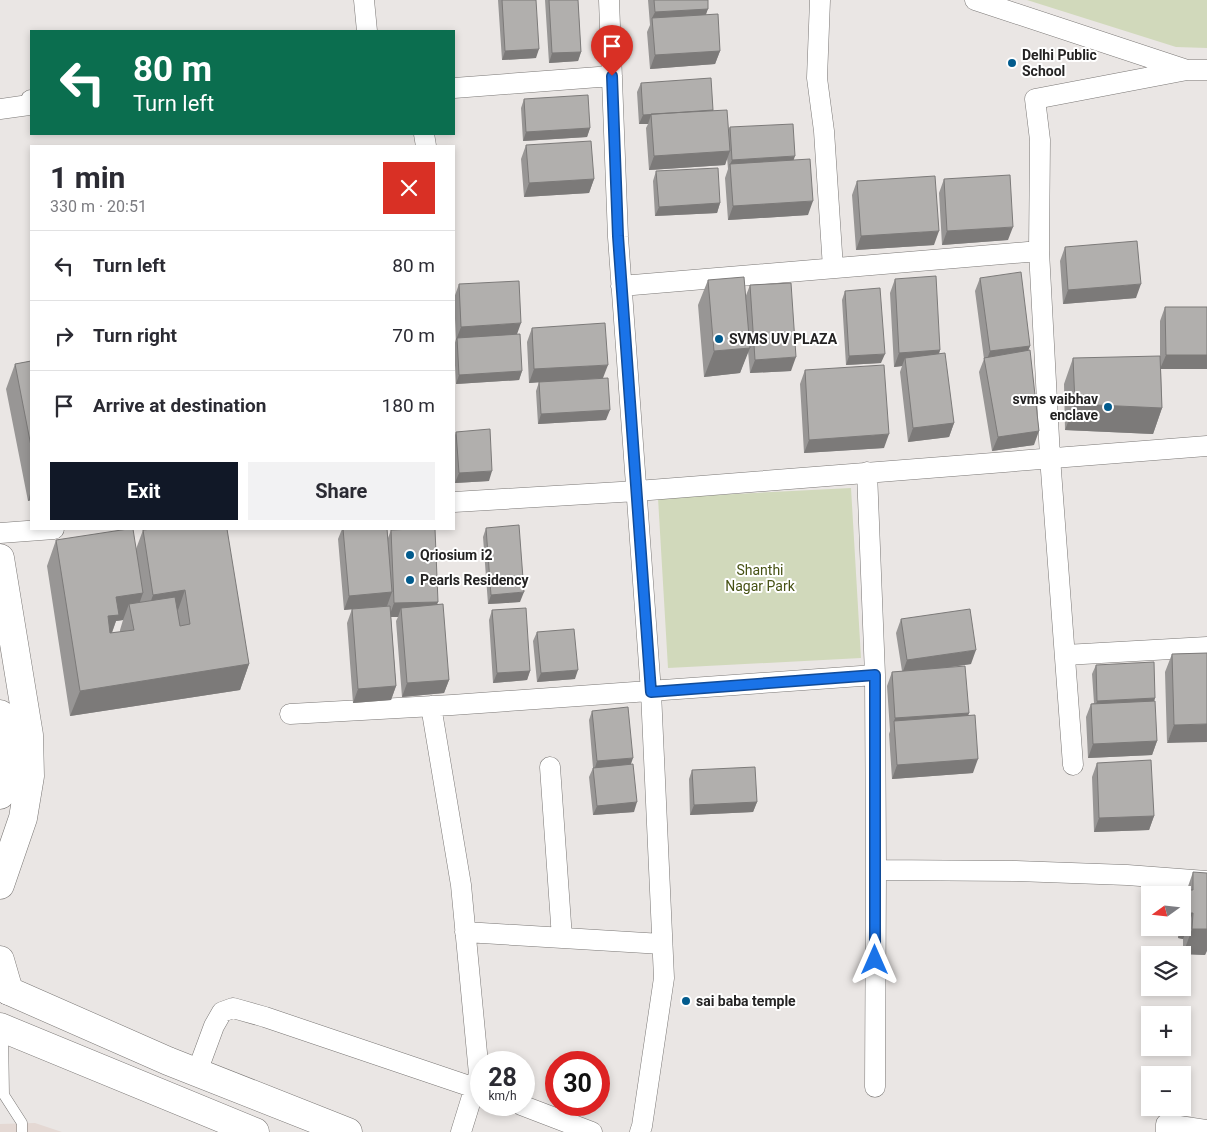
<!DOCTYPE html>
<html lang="en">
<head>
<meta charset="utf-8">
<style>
  body { margin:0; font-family:Roboto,sans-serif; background:#f2f2f3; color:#2b2b33; height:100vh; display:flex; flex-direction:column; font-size:19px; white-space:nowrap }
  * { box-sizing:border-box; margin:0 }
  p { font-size:16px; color:#7c7c81 }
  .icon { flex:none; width:28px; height:28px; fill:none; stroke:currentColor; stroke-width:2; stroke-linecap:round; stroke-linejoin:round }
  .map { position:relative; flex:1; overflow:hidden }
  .drawer { position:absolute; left:30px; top:145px; width:425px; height:385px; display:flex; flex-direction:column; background:#fff; border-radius:0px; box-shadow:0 2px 8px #0003 }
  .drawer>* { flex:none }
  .banner { position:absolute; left:30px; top:30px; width:425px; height:105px; border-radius:0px; box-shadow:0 2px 8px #0003; background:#0b6e4f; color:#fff; overflow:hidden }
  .needle { width:32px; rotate:255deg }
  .tools { position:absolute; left:1141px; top:886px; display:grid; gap:10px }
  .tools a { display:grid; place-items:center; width:50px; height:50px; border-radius:0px; background:#fff; box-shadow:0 2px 8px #0003; font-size:25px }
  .speed { position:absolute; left:470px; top:1051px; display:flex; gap:10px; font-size:25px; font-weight:700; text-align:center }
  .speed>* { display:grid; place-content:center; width:65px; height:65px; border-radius:50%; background:#fff; box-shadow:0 2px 8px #0003; line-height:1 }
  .speed small { font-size:12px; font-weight:400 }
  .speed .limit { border:8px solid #d22; background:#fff; color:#111 }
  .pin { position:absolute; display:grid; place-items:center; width:42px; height:42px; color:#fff; margin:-51px -21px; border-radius:50% 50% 50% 0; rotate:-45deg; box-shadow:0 0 5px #0007 }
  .pin .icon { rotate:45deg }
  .me { position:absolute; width:55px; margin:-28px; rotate:0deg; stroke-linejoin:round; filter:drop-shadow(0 0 4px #0008) }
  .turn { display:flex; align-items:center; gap:18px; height:105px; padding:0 20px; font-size:22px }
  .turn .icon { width:65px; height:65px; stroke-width:2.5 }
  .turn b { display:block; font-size:35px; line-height:42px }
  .round { display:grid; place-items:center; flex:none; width:52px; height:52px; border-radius:0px; background:#f2f2f3 }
  .overview { display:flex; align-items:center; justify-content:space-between; height:85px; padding:0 20px }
  h1 { font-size:30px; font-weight:700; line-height:38px }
  .primary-button { display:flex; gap:10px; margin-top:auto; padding:10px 20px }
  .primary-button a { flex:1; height:58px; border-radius:0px; background:#111827; color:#fff; font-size:20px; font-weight:700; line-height:58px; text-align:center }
  .primary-button a+a { background:#f2f2f3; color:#2b2b33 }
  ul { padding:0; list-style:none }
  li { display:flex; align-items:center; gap:15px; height:70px; padding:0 20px; border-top:1px solid #e1e1e2 }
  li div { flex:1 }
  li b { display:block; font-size:19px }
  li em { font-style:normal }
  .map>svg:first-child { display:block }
  .built { fill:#e4d8d3 }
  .green { fill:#d1d9bb }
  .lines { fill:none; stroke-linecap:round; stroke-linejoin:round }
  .lane-casing { stroke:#7a7775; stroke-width:11 }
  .street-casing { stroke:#7a7775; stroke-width:21 }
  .secondary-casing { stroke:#7a7775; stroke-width:29 }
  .primary-casing { stroke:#7a7775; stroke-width:29 }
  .lane { stroke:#fff; stroke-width:10 }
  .street { stroke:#fff; stroke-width:20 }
  .secondary { stroke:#fff; stroke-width:28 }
  .primary { stroke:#fff; stroke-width:28 }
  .wall { fill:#989695; fill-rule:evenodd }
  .shaded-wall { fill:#7c7a79 }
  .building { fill:#b1afad; stroke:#7c7a79 }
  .route-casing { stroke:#114b97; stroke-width:12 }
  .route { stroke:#1a73e8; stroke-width:9 }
  .poi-dot { fill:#025b8d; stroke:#fff; stroke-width:2 }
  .labels { text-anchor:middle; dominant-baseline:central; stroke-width:4; stroke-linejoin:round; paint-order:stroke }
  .poi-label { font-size:14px; font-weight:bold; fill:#242323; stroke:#fff; text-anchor:start }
  .park-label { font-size:14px; fill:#465113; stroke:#fff }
</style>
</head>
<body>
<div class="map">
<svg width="1207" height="1132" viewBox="0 0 1207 1132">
  <rect width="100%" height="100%" fill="#eae6e4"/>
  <path class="built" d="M35,1123L62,1132H0V1124Z"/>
  <path class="green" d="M1027,0H1207V48L1176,47Z
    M851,488L861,658L668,668L658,498Z"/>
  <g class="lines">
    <defs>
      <path id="lane" d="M3,1032L4,1095L22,1123V1132"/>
      <path id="street" d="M364,0L367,31
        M609,0L618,237L651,692L664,978L642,1126L640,1132
        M820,0L817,78L824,131L833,268
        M975,0L1187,70H1207
        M454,88L612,76
        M0,109L29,105L31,100
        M424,134L426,146
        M1039,251L1040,140L1035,99L1187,70
        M621,286L1039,251L1050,457L1073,765
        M867,472L875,675L876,870L875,1087
        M454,502L637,491L1207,446
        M0,533L54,529
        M1065,655L1207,647
        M431,706L461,885L479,1074L461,1132
        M290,714L452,705L875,675
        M550,767L562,938
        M876,870L1016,871L1127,875L1207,881
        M465,932L662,944
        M197,1072L214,1026L222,1012L233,1008L265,1017L481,1090
        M521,1105L592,1132
        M1166,1132V1124L1207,1130"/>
      <path id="secondary" d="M0,558L29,735L30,776L23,818L0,885
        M0,714C4,741 6,769 0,795
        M0,960L9,991"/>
      <path id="primary" d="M0,986L9,991L168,1061L348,1132
        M0,1027L255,1132"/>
    </defs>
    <use href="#lane" class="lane-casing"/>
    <use href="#street" class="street-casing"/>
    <use href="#secondary" class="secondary-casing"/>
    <use href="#primary" class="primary-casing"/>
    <use href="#lane" class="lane"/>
    <use href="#street" class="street"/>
    <use href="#secondary" class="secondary"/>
    <use href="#primary" class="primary"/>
  </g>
  <path class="wall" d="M498,0H536V58L502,60Z
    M545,0H578L581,52L578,61L549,63Z
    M648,0H708L706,15L720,51L715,64L650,69L647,32L650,25Z
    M641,83L713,110L728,130L730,127L793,160L808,215L728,220L725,178L728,169L727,157L725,165L649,170L646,128L648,124H639L637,92Z
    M524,99L590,128L587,137L523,141L521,108Z
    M526,145L594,179L589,193L524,197L521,159Z
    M656,171L720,203L717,213L655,216L653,181Z
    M944,179L1008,240L942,245L939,193Z
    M857,181L934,245L856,250L852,195Z
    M1065,247L1136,298L1063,304L1060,261Z
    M980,278L1030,346L1028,350L1034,445L992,451L979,372L984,359L975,291Z
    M895,279L940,350L939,354L954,423L949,437L908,442L900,372L902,366L894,367L890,293Z
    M708,280L745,298L750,285L791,371L750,373L748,351L740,373L704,377L698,305Z
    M459,284L522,371L519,380L456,384L454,346L456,339L454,298Z
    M845,291L881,363L846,365L842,300Z
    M1165,307L1207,369H1161L1162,408L1153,434L1065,430L1064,384L1073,358L1160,363V321Z
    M532,328L603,378L606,420L538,424L536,391L539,382L529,383L527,342Z
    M31,361V500L28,501L6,389L15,364Z
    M805,370L884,448L804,453L800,384Z
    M456,432L489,481L455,483L454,459V438Z
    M486,528L520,602L488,604L483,537Z
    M342,529H387L388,538L391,530L437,605L449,680L444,693L402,697L396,621L398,617H391L396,686L391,700L353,703L347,623L352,609L344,610L338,539Z
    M143,530L249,664L240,690L70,716L47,566L56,540L136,549ZM123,620L120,630V632L112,633L116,621Z
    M492,610L530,671L527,680L493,683L489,620Z
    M901,619L971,664L944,668L969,713L968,715L973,773L892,779L889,734L890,731L887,686L892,672L902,671L896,633Z
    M537,632L575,679L537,682L533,641Z
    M1207,653L1167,743L1165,672L1172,654Z
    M1096,665L1155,698L1154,701L1157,741L1152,755L1088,758L1086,717L1091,704L1094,703L1092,674Z
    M592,711L631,764L634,812L593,815L589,777L593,768L589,720Z
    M1097,763L1154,816L1149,830L1094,832L1092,777Z
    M692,770L757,802L753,812L690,815L689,779Z
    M1193,872L1206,951L1205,955L1183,954V939L1178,938V928H1182V905L1184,902V898Z"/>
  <path class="shaded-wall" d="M708,9L703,22L652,18L655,12Z
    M539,49L536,58L502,60L505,51Z
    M720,51L715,64L650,69L655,55Z
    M581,52L578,61L549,63L552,53Z
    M643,115H651L648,124H639Z
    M590,128L587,137L523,141L526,132Z
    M730,151L725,165L649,170L654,156Z
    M795,156L792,165L730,164L728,169L732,160Z
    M594,179L589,193L524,197L529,183Z
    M813,201L808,215L728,220L733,206Z
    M720,203L717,213L655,216L659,207Z
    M1013,227L1008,240L942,245L947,231Z
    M939,231L934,245L856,250L861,236Z
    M1141,284L1136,298L1063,304L1068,290Z
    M521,323L516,337L456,340L461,327Z
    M1030,346L1025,360L985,365L990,351Z
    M750,348L740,373L704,377L714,351Z
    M940,350L935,364L905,358L902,366L894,367L899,353Z
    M885,354L881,363L846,365L849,356Z
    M1166,355H1207V369H1160Z
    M796,357L791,371L750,373L755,360Z
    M608,365L603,378L529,383L534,369Z
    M522,371L519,380L456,384L459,375Z
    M1075,404L1162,408L1153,434L1065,430Z
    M610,410L606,420L538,424L541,414Z
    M954,423L949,437L908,442L913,428Z
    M1039,431L1034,445L992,451L998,437Z
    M889,434L884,448L804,453L809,440Z
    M492,471L489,481L455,483L459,473Z
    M31,490V500L28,501Z
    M185,590L176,616L144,621L153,595Z
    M392,592L387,606L344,610L349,596Z
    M524,592L520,602L488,604L491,595Z
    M143,593L134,619L129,604L123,620L116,621L109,640L108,616L116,597Z
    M438,602L433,616L401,608L398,617H389L394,603Z
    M976,650L971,664L902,674L907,660Z
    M249,664L240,690L70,716L80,691Z
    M578,670L575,679L537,682L541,673Z
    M530,671L527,680L493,683L497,673Z
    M449,680L444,693L402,697L407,683Z
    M396,686L391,700L353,703L358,689Z
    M1155,698L1152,707L1094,710L1097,701Z
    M969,713L964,726L894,721L895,718Z
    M1207,724V742L1167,743L1174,725Z
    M1157,741L1152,755L1088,758L1093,744Z
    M633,758L630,767L594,771L597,761Z
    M978,759L973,773L892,779L897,765Z
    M637,802L634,812L593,815L597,806Z
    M757,802L753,812L690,815L694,805Z
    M1154,816L1149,830L1094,832L1099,818Z
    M1187,913H1193L1183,939L1178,938Z
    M1192,929H1207V951L1205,955L1183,954Z"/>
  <path class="building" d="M502,0H536L539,49L505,51Z
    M549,0H578L581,52L552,53Z
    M654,0H708V9L655,12Z
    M718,14L720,51L655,55L652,18Z
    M711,78L713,110L643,115L641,83Z
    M588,95L590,128L526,132L524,99Z
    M727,110L730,151L654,156L651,114Z
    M793,124L795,156L732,160L730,127Z
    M591,141L594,179L529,183L526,145Z
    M810,159L813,201L733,206L730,164Z
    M718,168L720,203L659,207L656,171Z
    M1010,175L1013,227L947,231L944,179Z
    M935,176L939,231L861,236L857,181Z
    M1137,241L1141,284L1068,290L1065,247Z
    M1021,272L1030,346L990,351L980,278Z
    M936,276L940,350L899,353L895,279Z
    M744,277L750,348L714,351L708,280Z
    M519,281L521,323L461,327L459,284Z
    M791,283L796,357L755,360L750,285Z
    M880,288L885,354L849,356L845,291Z
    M1165,307H1207V355H1166Z
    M605,323L608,365L534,369L532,328Z
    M520,334L522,371L459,375L457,338Z
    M1030,350L1039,431L998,437L984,358Z
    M945,353L954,423L913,428L905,358Z
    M1160,356L1162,408L1075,404L1073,358Z
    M31,361V446L15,364Z
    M884,365L889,434L809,440L805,370Z
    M608,378L610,410L541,414L539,382Z
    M490,429L492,471L459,473L456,432Z
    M519,525L524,592L491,595L486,528Z
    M128,529H133L143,593L116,597L119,615L108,616L110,633L134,630L129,604L175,597L180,626L190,624L185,590L153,595L143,530L152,529H227L249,664L80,691L56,540Z
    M343,529H387L392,592L349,596Z
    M413,529H435L438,602L394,603L391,530Z
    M443,604L449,680L407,683L401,608Z
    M390,606L396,686L358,689L352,609Z
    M526,608L530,671L497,673L492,610Z
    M970,609L976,650L907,660L901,619Z
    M574,629L578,670L541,673L537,632Z
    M1207,653V724L1174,725L1172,654Z
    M1154,662L1155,698L1097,701L1096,665Z
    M965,666L969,713L895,718L892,672Z
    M1155,701L1157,741L1093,744L1091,704Z
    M628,707L633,758L597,761L592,711Z
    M975,715L978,759L897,765L894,721Z
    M1151,760L1154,816L1099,818L1097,763Z
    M633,764L637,802L597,806L593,768Z
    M755,767L757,802L694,805L692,770Z
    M1193,872L1207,873V929H1192L1193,913H1187L1188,890H1193Z"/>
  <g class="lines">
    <defs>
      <path id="route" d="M612,76L618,236L651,692L875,675V960"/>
    </defs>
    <use href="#route" class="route-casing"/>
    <use href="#route" class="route"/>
  </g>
  <g class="poi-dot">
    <circle cx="1012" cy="63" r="5"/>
    <circle cx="719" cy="339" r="5"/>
    <circle cx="1108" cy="407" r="5"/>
    <circle cx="410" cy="555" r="5"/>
    <circle cx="410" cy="580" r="5"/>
    <circle cx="686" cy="1001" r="5"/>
  </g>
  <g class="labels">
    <g class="poi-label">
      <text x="1022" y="55">Delhi Public<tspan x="1022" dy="16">School</tspan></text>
      <text x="729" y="339">SVMS UV PLAZA</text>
      <text x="1098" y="399" text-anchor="end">svms vaibhav<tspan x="1098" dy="16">enclave</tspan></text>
      <text x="420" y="555">Qriosium i2</text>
      <text x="420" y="580">Pearls Residency</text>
      <text x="696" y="1001">sai baba temple</text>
    </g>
    <g class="park-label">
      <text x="760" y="570">Shanthi<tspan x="760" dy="16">Nagar Park</tspan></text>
    </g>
  </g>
</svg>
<div class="tools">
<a><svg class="needle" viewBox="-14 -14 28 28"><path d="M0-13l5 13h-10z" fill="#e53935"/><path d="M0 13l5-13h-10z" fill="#7c7c81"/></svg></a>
<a><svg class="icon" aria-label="layers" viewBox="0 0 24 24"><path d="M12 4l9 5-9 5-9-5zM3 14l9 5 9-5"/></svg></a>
<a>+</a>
<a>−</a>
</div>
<div class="speed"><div>28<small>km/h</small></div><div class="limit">30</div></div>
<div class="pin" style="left:612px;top:76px;background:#d93025"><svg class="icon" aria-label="arrive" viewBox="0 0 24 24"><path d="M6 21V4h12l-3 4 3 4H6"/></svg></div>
<svg class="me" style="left:875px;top:960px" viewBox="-20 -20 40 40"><path d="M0-17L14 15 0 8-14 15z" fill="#1a73e8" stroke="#fff" stroke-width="4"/></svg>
<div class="banner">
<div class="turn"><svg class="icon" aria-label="left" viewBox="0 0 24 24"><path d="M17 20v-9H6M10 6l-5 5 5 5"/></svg><div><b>80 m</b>Turn left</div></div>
</div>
<section class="drawer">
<div class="overview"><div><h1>1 min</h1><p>330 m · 20:51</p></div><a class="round" style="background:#d93025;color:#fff"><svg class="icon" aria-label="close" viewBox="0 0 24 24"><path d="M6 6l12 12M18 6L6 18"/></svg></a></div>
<ul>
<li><svg class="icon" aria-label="left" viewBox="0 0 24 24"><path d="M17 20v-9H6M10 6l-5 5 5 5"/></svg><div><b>Turn left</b></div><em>80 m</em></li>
<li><svg class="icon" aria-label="right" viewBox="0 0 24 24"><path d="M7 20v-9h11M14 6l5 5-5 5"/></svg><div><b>Turn right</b></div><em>70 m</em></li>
<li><svg class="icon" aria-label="arrive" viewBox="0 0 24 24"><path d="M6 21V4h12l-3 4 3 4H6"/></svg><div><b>Arrive at destination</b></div><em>180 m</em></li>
</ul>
<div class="primary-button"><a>Exit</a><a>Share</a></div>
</section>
</div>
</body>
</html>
